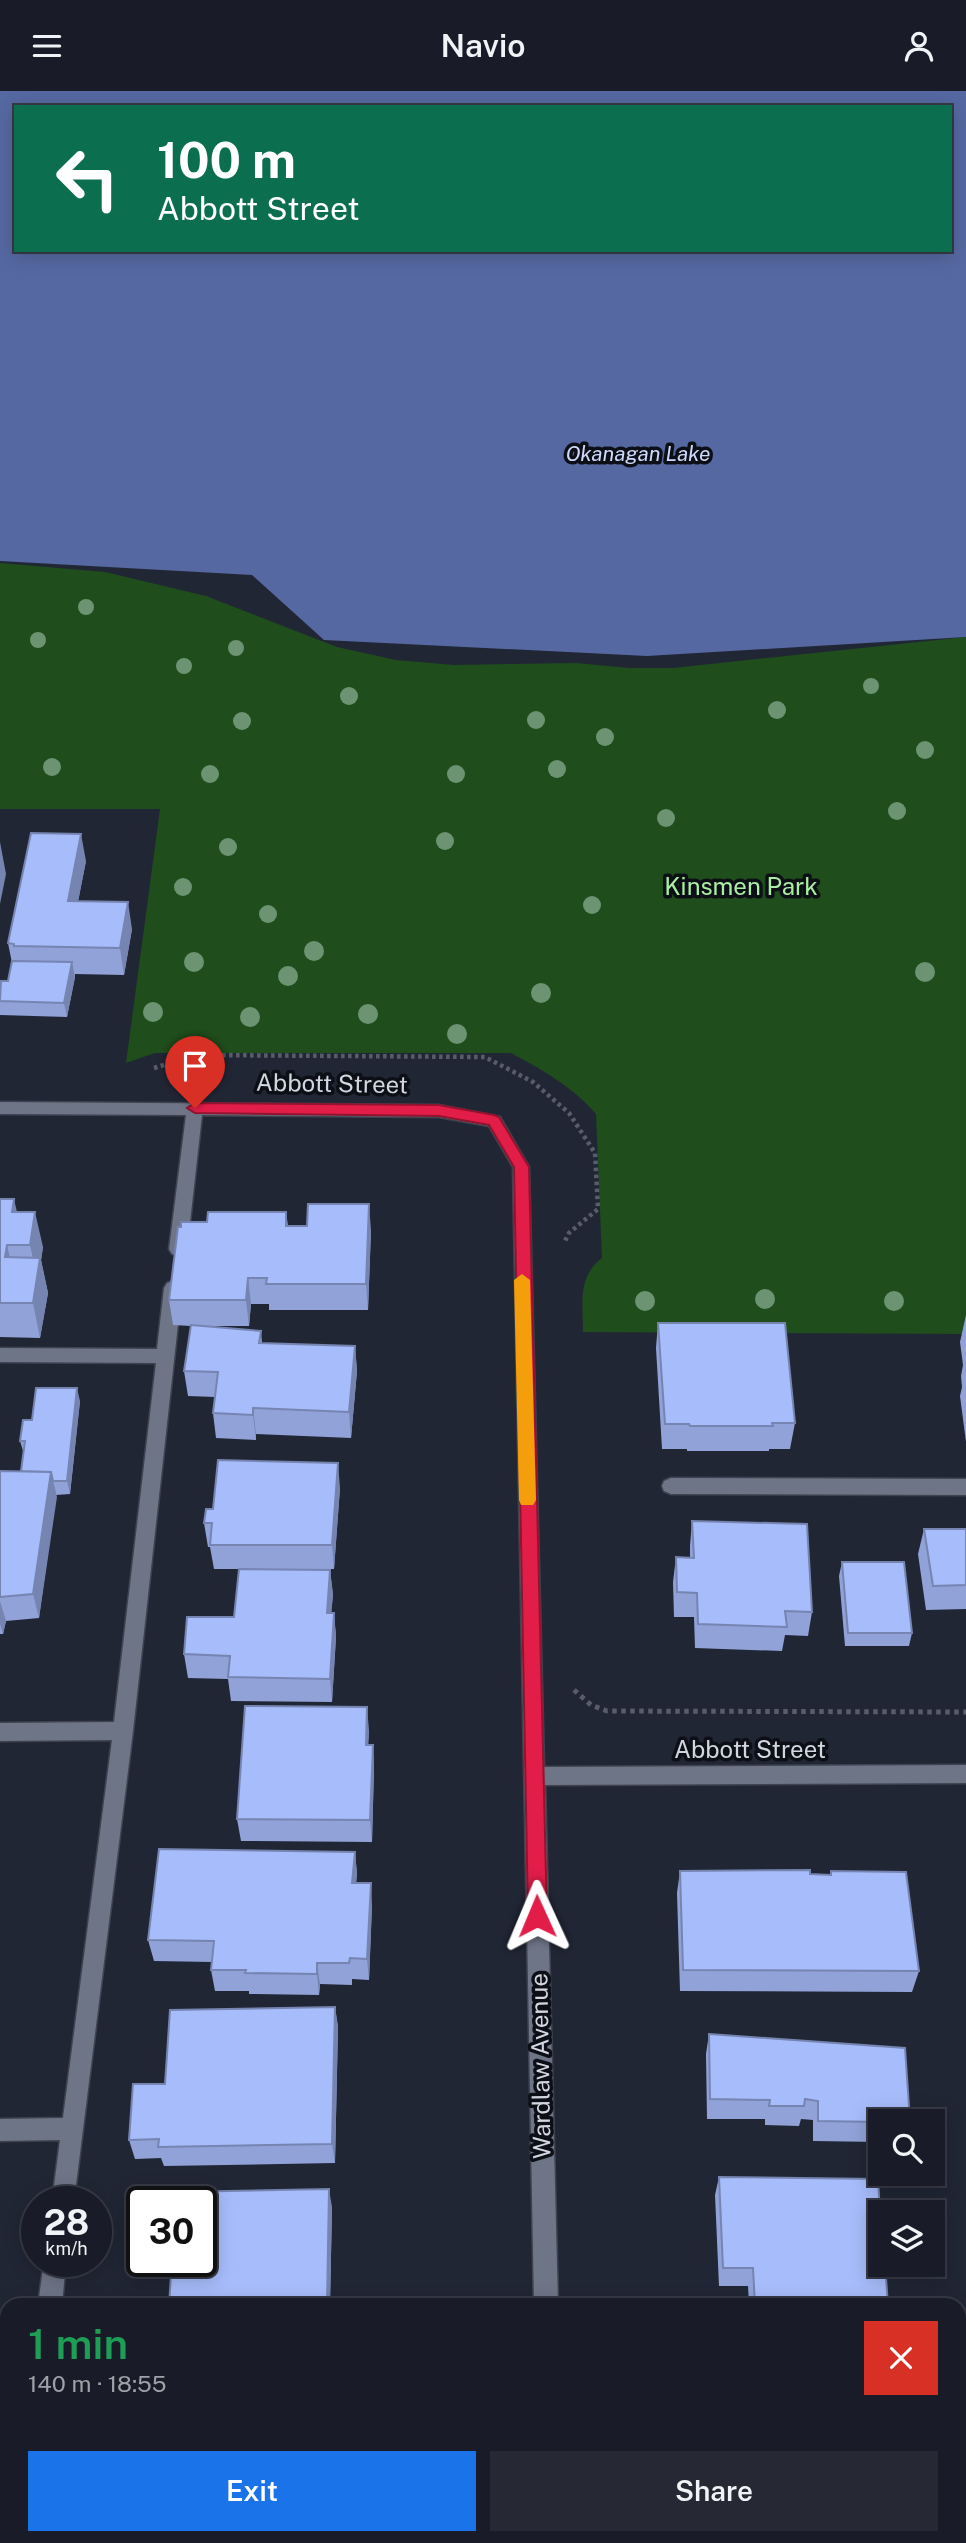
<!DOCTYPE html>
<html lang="en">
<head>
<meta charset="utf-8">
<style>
  body { margin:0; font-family:"Public Sans",sans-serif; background:#262934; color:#f1f3f6; height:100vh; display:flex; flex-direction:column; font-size:26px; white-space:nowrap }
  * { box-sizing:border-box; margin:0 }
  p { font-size:23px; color:#9fa1a8 }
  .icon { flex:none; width:38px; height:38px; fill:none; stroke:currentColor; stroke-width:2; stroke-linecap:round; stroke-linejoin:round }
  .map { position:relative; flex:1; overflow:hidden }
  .drawer { position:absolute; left:0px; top:2207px; width:966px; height:247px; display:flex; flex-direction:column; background:#191c28; border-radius:21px 21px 0 0; box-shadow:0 4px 18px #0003,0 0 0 2px #373a45 }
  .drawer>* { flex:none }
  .hud { position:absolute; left:14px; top:14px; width:938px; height:147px; border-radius:0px; box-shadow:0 4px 18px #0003,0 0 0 2px #373a45; background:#0b6e4f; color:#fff; overflow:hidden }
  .controls { position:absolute; left:868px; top:2018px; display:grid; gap:14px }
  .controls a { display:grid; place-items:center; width:77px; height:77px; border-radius:0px; background:#191c28; box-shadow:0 4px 18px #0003,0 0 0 2px #373a45; font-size:35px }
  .speed { position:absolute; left:21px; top:2095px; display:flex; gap:14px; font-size:35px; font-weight:700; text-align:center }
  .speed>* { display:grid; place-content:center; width:91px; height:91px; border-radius:50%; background:#191c28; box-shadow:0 4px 18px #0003,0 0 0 2px #373a45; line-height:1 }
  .speed small { font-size:18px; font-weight:400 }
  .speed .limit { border:4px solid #111; border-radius:10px; background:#fff; color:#111 }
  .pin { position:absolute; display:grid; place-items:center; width:60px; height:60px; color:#fff; margin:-72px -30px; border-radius:50% 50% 50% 0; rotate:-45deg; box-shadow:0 0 7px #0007 }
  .pin .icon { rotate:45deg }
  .me { position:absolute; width:77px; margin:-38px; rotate:359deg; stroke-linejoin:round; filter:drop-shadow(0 0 5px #0008) }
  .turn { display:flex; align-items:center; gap:24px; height:147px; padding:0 28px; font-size:32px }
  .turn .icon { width:91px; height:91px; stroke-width:2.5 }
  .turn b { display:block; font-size:49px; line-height:60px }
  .round { display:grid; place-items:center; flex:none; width:74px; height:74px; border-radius:0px; background:#262934 }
  .summary { display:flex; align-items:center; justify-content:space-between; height:119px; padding:0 28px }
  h1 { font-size:42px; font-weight:600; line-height:52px; color:#1e9e55 }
  .cta { display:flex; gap:14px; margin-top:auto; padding:14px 28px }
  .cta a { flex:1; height:80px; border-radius:0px; background:#1a73e8; color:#fff; font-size:28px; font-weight:600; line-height:80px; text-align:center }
  .cta a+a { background:#262934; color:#f1f3f6 }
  header { display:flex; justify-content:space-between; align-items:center; height:91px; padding:0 28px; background:#191c28; font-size:32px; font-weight:600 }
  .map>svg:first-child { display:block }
  .green { fill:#1f4d1c }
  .water { fill:#5668a1; fill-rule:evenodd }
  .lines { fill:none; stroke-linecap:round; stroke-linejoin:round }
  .minor-casing { stroke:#3e434f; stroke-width:3 }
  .path-far1 { stroke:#595d6b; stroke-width:4.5; stroke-dasharray:3.5 3.5; stroke-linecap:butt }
  .path { stroke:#595d6b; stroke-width:5; stroke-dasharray:4.5 4.5; stroke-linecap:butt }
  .minor { fill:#6e7587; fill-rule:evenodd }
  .tree { fill:#6c9472 }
  .wall { fill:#90a2d8 }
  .shaded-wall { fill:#7584b0 }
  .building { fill:#a7bcfb; stroke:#7584b0; stroke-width:2 }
  .route { fill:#e11d48; stroke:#92132f; stroke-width:2 }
  .slow { fill:#f59e0b }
  .labels { text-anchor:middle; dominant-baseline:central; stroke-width:7; stroke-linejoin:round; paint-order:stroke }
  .far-water-label { font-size:21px; font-style:italic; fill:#cedafd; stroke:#0d0f16 }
  .park-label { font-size:24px; fill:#a9eea3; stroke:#0d0f16 }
  .street-label { font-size:24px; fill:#d2d6e0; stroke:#0d0f16 }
</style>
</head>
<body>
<header><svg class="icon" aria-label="menu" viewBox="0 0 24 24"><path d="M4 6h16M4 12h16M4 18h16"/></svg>Navio<svg class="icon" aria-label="person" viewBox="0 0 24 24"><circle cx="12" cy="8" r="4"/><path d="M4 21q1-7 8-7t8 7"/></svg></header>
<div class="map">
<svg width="966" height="2452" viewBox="0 0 966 2452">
  <rect width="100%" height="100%" fill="#212635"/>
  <path class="green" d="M0,472L105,481L206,505L337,556L396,569L454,574L576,572L630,577H673L966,546V1243L583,1241C583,1212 577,1186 602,1167L596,1023C572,995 542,979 511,962H155L126,972L160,718H0Z"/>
  <path class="water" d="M0,0H966V546L647,565L324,549L252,484L0,470ZM16,16H950V159H16Z"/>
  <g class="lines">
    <defs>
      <path id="minor" d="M0,1011L439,1014L500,1026L529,1076L544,1676L966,1674V1692L545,1694L558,2214H534L513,1076L489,1035L439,1026L202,1024L187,1158L184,1163H172L169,1158L186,1024L0,1023Z
        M173,1190L179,1192L182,1197L133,1640L74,2110H52L60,2049L0,2050V2028L63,2027L112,1649L0,1650V1632L114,1631L156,1272L0,1271V1257L157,1258L164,1197L167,1192Z
        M671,1387L966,1388V1404L671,1403L664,1400L662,1395L664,1390Z
        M44,2170H66L62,2214H38Z
        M8,2446H32L31,2452H7Z
        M539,2446H563V2452H539Z"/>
    </defs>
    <use href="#minor" class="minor-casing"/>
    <path class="path-far1" d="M154,977L197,964L485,966L533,991L569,1022L595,1062L598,1118L569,1142L565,1150"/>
    <path class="path" d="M574,1599L591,1614L607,1620L966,1621"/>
    <use href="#minor" class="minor"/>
  </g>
  <g class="tree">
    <circle cx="86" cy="516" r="8"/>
    <circle cx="38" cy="549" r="8"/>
    <circle cx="236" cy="557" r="8"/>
    <circle cx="184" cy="575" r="8"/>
    <circle cx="871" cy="595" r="8"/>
    <circle cx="349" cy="605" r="9"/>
    <circle cx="777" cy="619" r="9"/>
    <circle cx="536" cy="629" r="9"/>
    <circle cx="242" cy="630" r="9"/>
    <circle cx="605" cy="646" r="9"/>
    <circle cx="925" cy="659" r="9"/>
    <circle cx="52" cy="676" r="9"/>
    <circle cx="557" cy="678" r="9"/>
    <circle cx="210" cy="683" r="9"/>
    <circle cx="456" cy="683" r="9"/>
    <circle cx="897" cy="720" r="9"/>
    <circle cx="666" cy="727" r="9"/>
    <circle cx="445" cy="750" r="9"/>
    <circle cx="228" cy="756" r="9"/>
    <circle cx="183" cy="796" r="9"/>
    <circle cx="592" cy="814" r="9"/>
    <circle cx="268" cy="823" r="9"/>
    <circle cx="314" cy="860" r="10"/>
    <circle cx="194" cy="871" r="10"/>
    <circle cx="925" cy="881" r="10"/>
    <circle cx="288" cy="885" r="10"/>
    <circle cx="541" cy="902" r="10"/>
    <circle cx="153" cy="921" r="10"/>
    <circle cx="368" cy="923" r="10"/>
    <circle cx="250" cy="926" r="10"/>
    <circle cx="457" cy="943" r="10"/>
    <circle cx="765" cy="1208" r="10"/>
    <circle cx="645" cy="1210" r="10"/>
    <circle cx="894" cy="1210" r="10"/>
  </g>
  <path class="wall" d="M86,770L78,810L132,838L124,884L75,883V886L67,926L0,924V893L8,890L12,872L8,852Z
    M0,1108L17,1121L43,1156L41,1169L48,1202L40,1247L0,1246Z
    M286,1121L288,1135L371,1139L368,1219H269V1213H251L249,1235H194L261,1240L262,1252L355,1255L357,1280L351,1347L256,1343V1349L216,1347L213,1322L215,1306L188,1305L184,1280L191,1235L173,1234L169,1209L207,1131Z
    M966,1224V1351L960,1305L962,1296L961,1285L963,1274L960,1251Z
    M658,1232L795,1332L790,1358H769V1360H687V1358H662L656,1257Z
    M80,1310L70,1403L56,1404L39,1527L6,1530L3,1543H0V1380H21L24,1363L20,1350L32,1329Z
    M340,1397L334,1478H214L210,1456H208L204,1432L213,1418Z
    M692,1430L812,1521L808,1545L785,1544L782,1560L695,1557L694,1526H674L673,1491L676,1466L690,1467V1455Z
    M924,1438H966V1518L926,1519L918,1463Z
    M842,1471L912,1542L909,1555H845L839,1485Z
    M330,1479L333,1504L331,1522H334L336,1546L332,1611L231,1610L228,1588L188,1587L184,1563Z
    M369,1639L368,1654H373L374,1677L372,1751L241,1750L237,1728Z
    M355,1761L357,1783L356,1792L372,1814L369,1889L352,1888V1894L320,1893L319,1904L249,1903V1900H215L211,1879L212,1871L154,1870L148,1849Z
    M680,1780L830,1784L831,1780L919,1880L912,1901L680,1900L677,1802Z
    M335,1916L338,1936L335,2072L164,2075L161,2067L135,2068L129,2049L165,1993Z
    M709,1943L880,2030V2051L813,2050V2029L801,2028L799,2035L765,2034V2028H707L706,1963Z
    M719,2086L888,2214H749L748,2195H719L715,2104Z
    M332,2116L330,2214H169L171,2178H150L147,2170H201Z
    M167,2446H223V2452H168Z
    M737,2446H898L895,2452L737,2451Z"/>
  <path class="shaded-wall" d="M81,743L86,770L73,837L68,810Z
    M0,751L6,783L0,813Z
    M128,811L132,838L124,884L120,857Z
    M72,871L75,886L67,926L64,912Z
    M14,1108L22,1143L20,1156L12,1121Z
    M369,1113L371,1139L368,1219L366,1193Z
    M35,1121L43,1156L41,1169L48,1202L40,1247L33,1212L37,1186L30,1154Z
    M7,1154L15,1189L5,1166Z
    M248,1187L251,1213L249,1235L246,1209Z
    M355,1255L357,1280L351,1347L349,1321Z
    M77,1297L80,1310L70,1403L67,1390Z
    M253,1317L256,1343V1349L253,1324Z
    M338,1372L340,1397L334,1478L332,1454Z
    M51,1381L57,1406L39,1527L33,1503Z
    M330,1479L333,1504L329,1546L327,1522Z
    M0,1510L6,1530L3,1543L0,1533Z
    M334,1522L336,1546L332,1611L330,1588Z
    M367,1616L369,1639L367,1677L366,1654Z
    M373,1654L374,1677L372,1751L370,1729Z
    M355,1761L357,1783L354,1814L352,1792Z
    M371,1792L372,1814L369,1889L367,1868Z
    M317,1872L320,1893L319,1904L317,1883Z
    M335,1916L338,1936L335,2072L332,2053Z
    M329,2098L332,2116L330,2214H327Z
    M218,2446H223V2452H218Z"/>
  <path class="building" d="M31,742L81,743L68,810L128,811L120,857L14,855V853L8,852Z
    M12,870L72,871L64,912L0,910L1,890H8Z
    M0,1108H14L12,1121H35L30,1154H7L5,1166L40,1167L33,1212H0Z
    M308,1113H369L366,1193H266L267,1187H248L246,1209H169L178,1136H181V1131H207L208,1121H286V1135H307Z
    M658,1232H785L795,1332H772L773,1335H690L689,1333H665Z
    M191,1234L261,1240L259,1252L355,1255L349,1321L253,1317V1324L213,1322L218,1281L184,1280Z
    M36,1297H77L67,1390H53L51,1381L21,1380L25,1350H20L23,1329H32Z
    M218,1369L338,1372L332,1454H210L212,1432H204L206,1418H213Z
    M0,1380L51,1381L33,1503L0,1506Z
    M692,1430L807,1433L812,1521L785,1520L787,1536L698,1533L697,1502L677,1501L676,1466L694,1467Z
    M924,1438H966V1494L933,1495Z
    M842,1471H904L912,1542H848Z
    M239,1478L330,1479L327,1522H334L330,1588L228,1586L230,1565L184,1563L187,1526H234Z
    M245,1615L367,1616L366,1654H373L370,1729L237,1728Z
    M159,1758L355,1761L352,1792H371L367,1868L350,1867L349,1872H317V1883L245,1882L246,1879H211L214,1850L148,1849Z
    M810,1779V1783L831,1784V1780L906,1781L919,1880L683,1879L680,1780Z
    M335,1916L332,2053L158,2056L159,2048L129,2049L133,1993H165L170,1919Z
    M709,1943L905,1957L910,2030H880V2031L818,2030V2010L805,2008L804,2015H769L770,2009L710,2008Z
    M719,2086L878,2088L880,2121V2174H885L888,2214H755L753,2177H723Z
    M329,2098L327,2214H169L172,2170H201V2110H177V2101Z
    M167,2446H218L217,2449H167Z"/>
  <path class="route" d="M195,1012L439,1014L494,1024L499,1026L529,1076L547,1825L544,1831L537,1833L530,1831L528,1825L514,1076L489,1034L439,1025L195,1022L187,1017Z"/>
  <path class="slow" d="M522,1183L530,1189L536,1409L533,1414H521L519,1409L514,1189Z"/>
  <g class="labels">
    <g class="far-water-label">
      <text x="638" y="362">Okanagan Lake</text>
    </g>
    <g class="park-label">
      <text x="741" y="795">Kinsmen Park</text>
    </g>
    <g class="street-label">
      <text transform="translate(332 992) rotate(1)">Abbott Street</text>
      <text x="750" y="1658">Abbott Street</text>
      <text transform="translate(540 1975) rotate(-91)">Wardlaw Avenue</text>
    </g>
  </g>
</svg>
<div class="controls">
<a><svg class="icon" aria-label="search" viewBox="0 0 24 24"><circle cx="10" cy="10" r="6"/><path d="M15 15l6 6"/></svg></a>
<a><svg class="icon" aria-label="layers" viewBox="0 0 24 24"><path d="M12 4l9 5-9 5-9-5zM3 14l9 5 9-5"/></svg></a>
</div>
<div class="speed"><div>28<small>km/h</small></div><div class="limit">30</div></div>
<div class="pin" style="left:195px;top:1017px;background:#d93025"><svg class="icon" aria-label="arrive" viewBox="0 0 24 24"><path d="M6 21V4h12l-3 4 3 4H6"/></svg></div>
<svg class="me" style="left:537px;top:1825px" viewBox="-20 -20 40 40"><path d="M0-17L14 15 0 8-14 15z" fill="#e11d48" stroke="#fff" stroke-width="4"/></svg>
<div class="hud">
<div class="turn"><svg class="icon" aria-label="left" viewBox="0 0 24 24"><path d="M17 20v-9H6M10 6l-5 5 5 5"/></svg><div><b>100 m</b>Abbott Street</div></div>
</div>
<section class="drawer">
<div class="summary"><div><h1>1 min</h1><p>140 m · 18:55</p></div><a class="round" style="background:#d93025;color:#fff"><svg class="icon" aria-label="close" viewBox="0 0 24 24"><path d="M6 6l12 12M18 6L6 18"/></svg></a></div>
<div class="cta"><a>Exit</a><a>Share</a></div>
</section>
</div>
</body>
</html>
